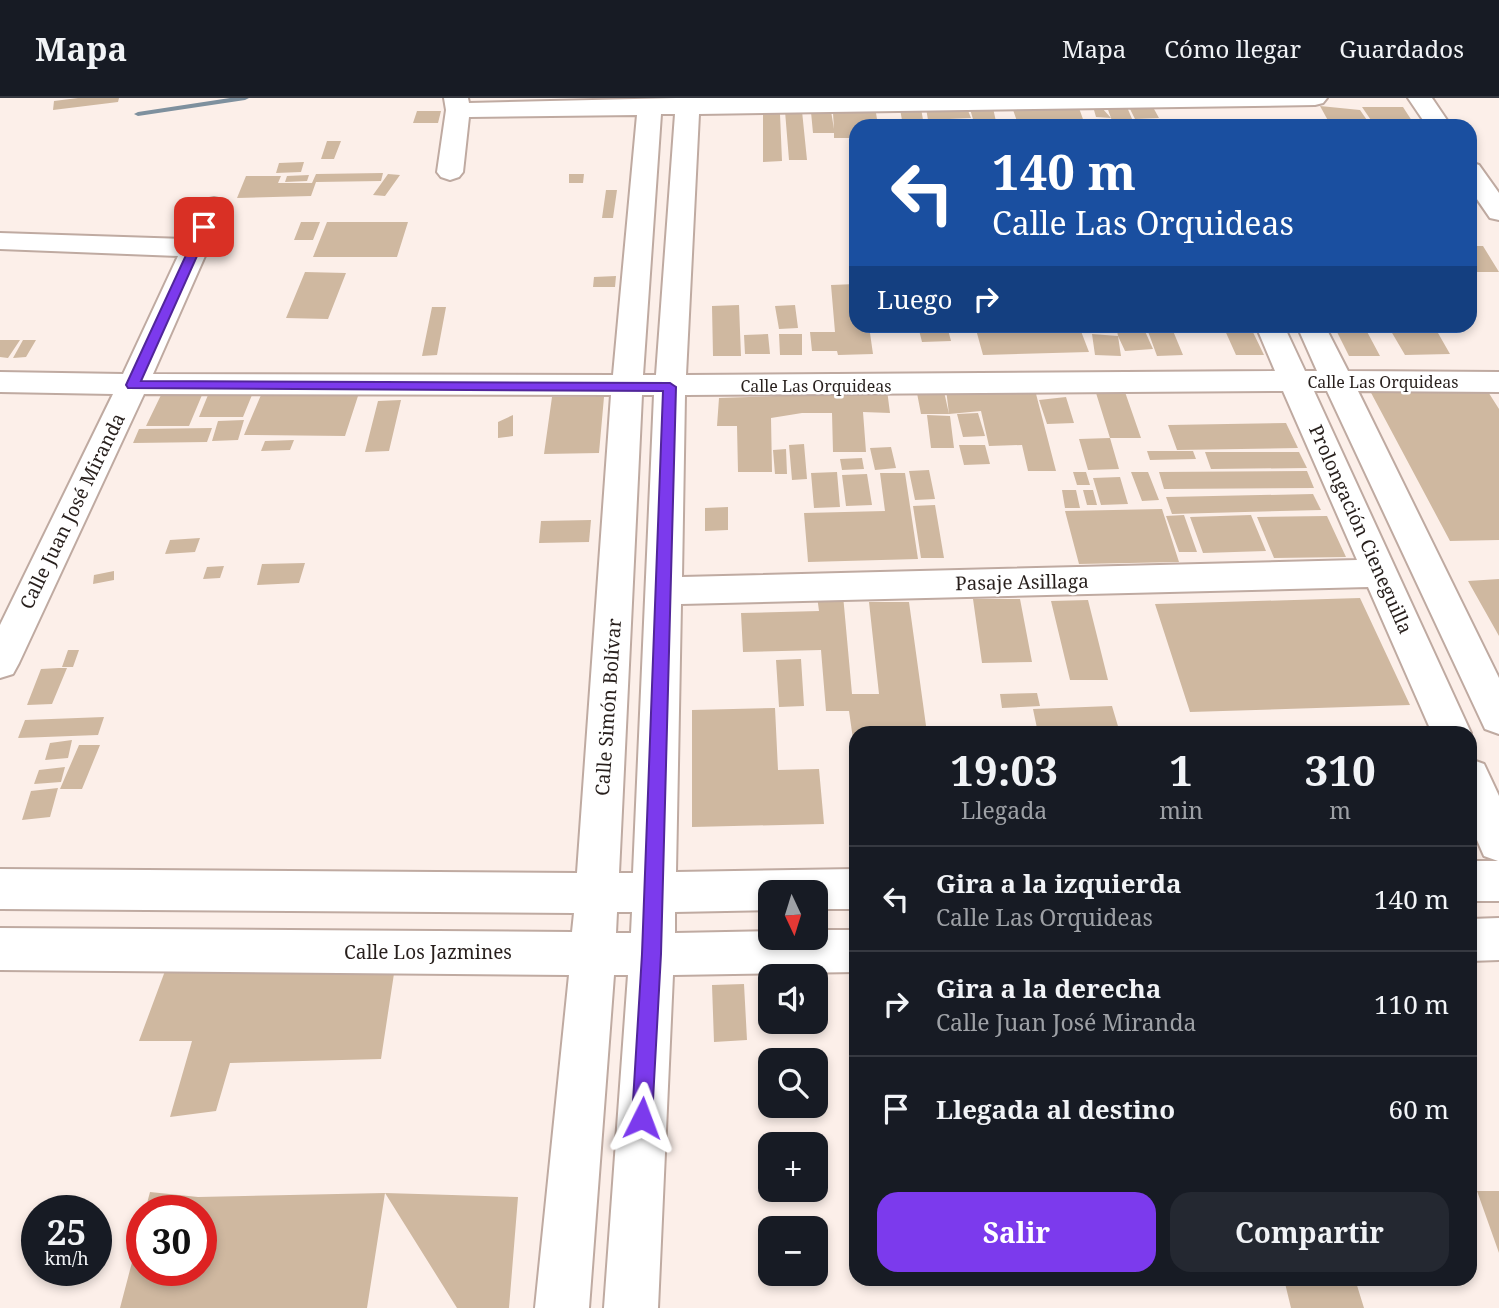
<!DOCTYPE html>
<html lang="es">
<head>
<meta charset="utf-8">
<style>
  body { margin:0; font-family:"Noto Serif",serif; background:#242831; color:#f1f3f6; height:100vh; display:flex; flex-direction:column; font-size:26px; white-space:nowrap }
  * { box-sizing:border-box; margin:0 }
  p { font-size:23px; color:#9ea1a6 }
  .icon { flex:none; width:38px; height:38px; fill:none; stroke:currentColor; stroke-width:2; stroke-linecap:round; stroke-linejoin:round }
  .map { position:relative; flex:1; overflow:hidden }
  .panel { position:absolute; left:849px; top:628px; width:628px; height:560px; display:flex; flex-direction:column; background:#171b24; border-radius:21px; box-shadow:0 4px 10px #0003 }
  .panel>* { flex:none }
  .top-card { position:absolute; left:849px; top:21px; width:628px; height:214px; border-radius:21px; box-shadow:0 4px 10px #0003; background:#1a4fa0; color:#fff; overflow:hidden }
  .needle { width:46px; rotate:176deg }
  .controls { position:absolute; left:758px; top:782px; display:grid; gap:14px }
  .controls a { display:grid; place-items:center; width:70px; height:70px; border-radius:14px; background:#171b24; box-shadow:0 4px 10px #0003; font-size:35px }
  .speed { position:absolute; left:21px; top:1097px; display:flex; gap:14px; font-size:35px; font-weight:700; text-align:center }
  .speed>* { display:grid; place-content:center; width:91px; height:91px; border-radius:50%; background:#171b24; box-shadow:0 4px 10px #0003; line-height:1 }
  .speed small { font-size:18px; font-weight:400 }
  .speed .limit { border:10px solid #d22; background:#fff; color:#111 }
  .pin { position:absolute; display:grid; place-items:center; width:60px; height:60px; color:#fff; margin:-30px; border-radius:14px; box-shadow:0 4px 10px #0006 }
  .me { position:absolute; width:77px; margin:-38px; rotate:3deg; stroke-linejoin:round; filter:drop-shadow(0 0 5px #0008) }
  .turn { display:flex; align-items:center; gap:24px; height:147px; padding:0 28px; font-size:32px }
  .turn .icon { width:91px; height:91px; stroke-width:2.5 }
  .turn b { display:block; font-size:49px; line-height:60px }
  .then { display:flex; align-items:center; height:66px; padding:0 28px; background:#0003; gap:14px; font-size:26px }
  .eta { display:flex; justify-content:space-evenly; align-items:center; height:119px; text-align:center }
  .eta b { font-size:42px; font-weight:700; line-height:49px }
  .cta { display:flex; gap:14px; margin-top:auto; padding:14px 28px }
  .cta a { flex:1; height:80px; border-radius:21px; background:#7c3aed; color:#fff; font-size:28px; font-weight:700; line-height:80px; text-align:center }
  .cta a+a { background:#242831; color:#f1f3f6 }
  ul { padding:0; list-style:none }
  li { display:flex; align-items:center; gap:21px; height:105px; padding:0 28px; border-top:2px solid #363941 }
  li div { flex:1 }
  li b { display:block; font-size:26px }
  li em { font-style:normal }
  header { display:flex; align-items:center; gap:42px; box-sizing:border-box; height:98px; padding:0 35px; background:#171b24; border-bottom:2px solid #363941 }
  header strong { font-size:33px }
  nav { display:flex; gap:38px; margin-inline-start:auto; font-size:24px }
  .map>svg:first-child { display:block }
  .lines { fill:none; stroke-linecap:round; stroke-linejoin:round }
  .stream { fill:#7e909e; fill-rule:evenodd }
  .building { fill:#cfb8a0 }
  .minor-casing { stroke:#bfaaa1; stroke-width:4 }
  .minor { fill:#fff; fill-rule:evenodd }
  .route { fill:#7c3aed; stroke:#51269a; stroke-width:2 }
  .labels { text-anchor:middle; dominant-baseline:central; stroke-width:5; stroke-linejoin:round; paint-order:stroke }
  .far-street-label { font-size:16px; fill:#271f1c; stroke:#fff }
  .street-label { font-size:19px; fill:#271f1c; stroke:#fff }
</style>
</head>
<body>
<header>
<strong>Mapa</strong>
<nav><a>Mapa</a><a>Cómo llegar</a><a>Guardados</a></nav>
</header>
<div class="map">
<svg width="1499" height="1210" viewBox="0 0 1499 1210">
  <rect width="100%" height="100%" fill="#fcefe9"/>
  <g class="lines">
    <path class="stream" d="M230,0H249L245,2L138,18L134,16L138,14Z"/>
  </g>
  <path class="building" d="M78,0H119L118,4L53,12L54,3Z
    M1320,8L1360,12L1369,25L1331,28Z
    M1012,9L1079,10L1084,24L1044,22L1046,25L1018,26Z
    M1107,9H1127L1135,28H1114L1111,20L1096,19L1094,12L1102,10L1111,20Z
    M1362,9H1403L1414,26L1375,28Z
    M921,10L924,28H903L900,11Z
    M926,10H967L971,20L949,21L950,28H929Z
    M993,10L997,28H975L970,11Z
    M1130,11H1154L1159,20L1135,21Z
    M417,13H441L438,25H413Z
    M785,13H802L807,62H789Z
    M831,13L834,31L833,15L843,13L876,15L877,21H901L903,28H856V40H834V35H813L811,14Z
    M763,15L780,16L782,63L763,64Z
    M327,43H341L334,61H321Z
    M304,64L301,74L276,75L279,65Z
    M383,75L381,83L316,84L311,98L237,100L246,78H281L278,85H312L316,76Z
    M388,76L400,77L385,98L373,97Z
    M569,76H584L583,85H569Z
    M309,77L307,83L285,84L287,78Z
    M606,92H617L613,120H602Z
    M301,124H320L313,142H294Z
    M327,124H408L397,159H313Z
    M1470,148H1483L1499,174H1470Z
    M305,174L346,175L328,221L286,220Z
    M616,178L615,189H593L594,179Z
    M856,186V228H869L873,256L838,257L837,253H812L810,234H835L831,187Z
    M739,207L741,258H713L712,208Z
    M795,207L798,230L779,231L775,208Z
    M432,209H446L437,257L422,258Z
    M918,228H947L951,243L922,244Z
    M975,228H1079L1089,254L983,257Z
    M1146,228H1171L1183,257L1157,258Z
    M1223,228H1250L1264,257H1236Z
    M1334,228H1364L1380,258H1349Z
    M1388,228H1434L1450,256L1405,257Z
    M1144,231L1153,251L1125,253L1118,238L1121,258L1095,257L1092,236L1118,238L1117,233Z
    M768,236L770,256H745L744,237Z
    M779,236H802V257H780Z
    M0,242H20L8,260L0,259Z
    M23,242H36L26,259L13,260Z
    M943,289L949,316H921L916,290Z
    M1485,289L1499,311V442L1450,443L1369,291Z
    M831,291L887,292L890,315L863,314L866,354H833L832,315H802L771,320L772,374H738L737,328H717L719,300L832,296Z
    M946,291L1035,292L1056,373H1028L1022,347L989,348L981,313L949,316Z
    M1125,294L1141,340H1110L1096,295Z
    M161,297H202L189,328H146Z
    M208,297H252L243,319H199Z
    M261,297L358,298L345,338L244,337Z
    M552,299H604L599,355L544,356Z
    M1066,299L1074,325L1047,326L1039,302Z
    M401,302L389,353L365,354L378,303Z
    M978,315L985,338L963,339L957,316Z
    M513,317V338L498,340V324Z
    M927,317L950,318L954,350H931Z
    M244,322L238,342L212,343L218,323Z
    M1286,325L1298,350L1177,352L1168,327Z
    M212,330L207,344L133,345L139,331Z
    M1110,340L1119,371L1088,372L1079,341Z
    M294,342L290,352L261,353L265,343Z
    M804,346L807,381L792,382L789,347Z
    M959,347H985L990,366L964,367Z
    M891,349L896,370L875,372L870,350Z
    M786,351L787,376H775L773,352Z
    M1147,353H1193L1196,361L1150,362Z
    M1205,354H1299L1307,370L1211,371Z
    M862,360L864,371L842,372L840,361Z
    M929,372L935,401L915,402L909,373Z
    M1307,373L1314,390L1164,391L1159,374Z
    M837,374L840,409L814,410L811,375Z
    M1073,374H1086L1090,387H1077Z
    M1131,374H1148L1159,402L1142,403Z
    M880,375H905L918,461L808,464L804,415L885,413Z
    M867,376L872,407L846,408L842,377Z
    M1120,379L1128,406L1101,407L1093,380Z
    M1062,392H1076L1080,410H1065Z
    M1083,392H1093L1097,407H1087Z
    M1313,396L1321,412L1172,416L1166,399Z
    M935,407L944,460H921L913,408Z
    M728,409V432L705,433V410Z
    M1162,411L1179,464L1079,466L1065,413Z
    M1184,417L1197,454H1179L1166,418Z
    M1251,417L1266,453L1203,455L1190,419Z
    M1327,418L1346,459L1274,460L1257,419Z
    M591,422L589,444L539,445L541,423Z
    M200,440L195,454L165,456L170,442Z
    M305,465L299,485L257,487L262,466Z
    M224,468L220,480L203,481L207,469Z
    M114,473V482L93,486L94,477Z
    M1499,481V538L1468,483Z
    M843,497L852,596H879L869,504H909L927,635H856V662L849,613H826L821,552L743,554L741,515L819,513L817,498Z
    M1360,500L1410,607L1190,614L1155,506Z
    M973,501H1020L1032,564L982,565Z
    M1088,502L1108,582H1070L1051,503Z
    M68,552H79L73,569H62Z
    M801,561L804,608L779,609L776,562Z
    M59,570H67L52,606L27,607L41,571Z
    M1037,595L1040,608L1002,610L1000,596Z
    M1112,608L1120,635H1038L1033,611Z
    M775,610L778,672L819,671L824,726L692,729V612Z
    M104,619L98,637L18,640L25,622Z
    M72,642L68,660L45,662L50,645Z
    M79,647H100L82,691H60Z
    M65,669L61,684L34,686L39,672Z
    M58,690L50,719L22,722L31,693Z
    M395,869L381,961L230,965L216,1013L170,1019L192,943H139L165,873Z
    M744,886L747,942L714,944L712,887Z
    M1477,1093H1499V1155Z
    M150,1094L198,1099L385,1095L367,1210H120L141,1130L142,1172H201V1113H145Z
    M385,1095L518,1099L509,1210H457Z
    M1284,1181H1355L1364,1210H1291Z"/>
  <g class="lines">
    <defs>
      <path id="minor" d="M444,0H468L469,5L676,0H1327L1323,5L1315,7L699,16L686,277L1275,273L1256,228H1284L1305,273H1317L1297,228H1325L1348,273L1499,274V294L1358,293L1499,580V636L1485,631L1327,293H1314L1471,635L1470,636L1432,635L1368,489L681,506L676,774L856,771V811H816V794H770V812L675,814V835L770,833V840H816V832H856V874L673,877L658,1210H604L628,877H614L589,1210H535L569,877L0,872V830L572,834L574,815L0,811V771L577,775L611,297L144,296L19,565L13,576L0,580V527L113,296L0,294V274L123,276L178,158L0,151V135L185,141L205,102L214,100L223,102L227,108L153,276L613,277L637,17L469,19L463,74L459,79L450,82L441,79L437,74L446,12ZM661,16H675L656,277H643ZM1283,293L1357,462L682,479L685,297ZM642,297H654L633,775H619ZM617,814H632L631,835H616Z
        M1408,0H1432L1451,28H1427Z
        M1470,64L1479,67L1499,95V122L1490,120L1470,91Z
        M1470,661L1484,666L1499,698V803H1470V763H1498L1484,758L1470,726Z
        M1499,820V862L1470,863V821Z"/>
    </defs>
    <use href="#minor" class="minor-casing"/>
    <use href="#minor" class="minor"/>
  </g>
  <path class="route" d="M204,126L210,129L141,283L670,285L676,289L661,856L652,1020L649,1027L642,1030L635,1027L632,1020L642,856L663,293L128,290L126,287L199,129Z"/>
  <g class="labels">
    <g class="far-street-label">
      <text x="1383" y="284">Calle Las Orquideas</text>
      <text x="816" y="288">Calle Las Orquideas</text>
    </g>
    <g class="street-label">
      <text transform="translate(72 413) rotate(-64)">Calle Juan José Miranda</text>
      <text transform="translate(1361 431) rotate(66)">Prolongación Cieneguilla</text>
      <text transform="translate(1022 484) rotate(-1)">Pasaje Asillaga</text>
      <text transform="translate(608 609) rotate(-86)">Calle Simón Bolívar</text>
      <text x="428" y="854">Calle Los Jazmines</text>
    </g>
  </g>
</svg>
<div class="controls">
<a><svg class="needle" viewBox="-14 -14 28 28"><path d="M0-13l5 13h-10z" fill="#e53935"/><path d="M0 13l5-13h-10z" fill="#9ea1a6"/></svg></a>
<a><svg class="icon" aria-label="sound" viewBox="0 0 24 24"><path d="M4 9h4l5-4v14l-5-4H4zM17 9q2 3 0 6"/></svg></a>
<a><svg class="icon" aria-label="search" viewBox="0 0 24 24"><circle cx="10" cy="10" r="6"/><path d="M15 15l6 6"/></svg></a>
<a>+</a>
<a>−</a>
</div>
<div class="speed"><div>25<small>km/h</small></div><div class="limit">30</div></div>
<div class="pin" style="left:204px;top:129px;background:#d93025"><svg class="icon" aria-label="arrive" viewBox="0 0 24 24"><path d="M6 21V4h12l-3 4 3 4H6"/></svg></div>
<svg class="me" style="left:642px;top:1020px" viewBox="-20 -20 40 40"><path d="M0-17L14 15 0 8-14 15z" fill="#7c3aed" stroke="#fff" stroke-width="4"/></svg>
<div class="top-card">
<div class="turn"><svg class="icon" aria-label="left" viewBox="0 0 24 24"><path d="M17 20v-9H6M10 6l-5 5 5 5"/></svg><div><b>140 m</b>Calle Las Orquideas</div></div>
<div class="then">Luego<svg class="icon" aria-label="right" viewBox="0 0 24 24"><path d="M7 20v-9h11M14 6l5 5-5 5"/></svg></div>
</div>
<section class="panel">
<div class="eta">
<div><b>19:03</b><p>Llegada</p></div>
<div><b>1</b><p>min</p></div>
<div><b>310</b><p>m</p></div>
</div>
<ul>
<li><svg class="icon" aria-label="left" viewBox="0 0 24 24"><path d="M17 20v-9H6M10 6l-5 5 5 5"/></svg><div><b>Gira a la izquierda</b><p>Calle Las Orquideas</p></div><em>140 m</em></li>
<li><svg class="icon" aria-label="right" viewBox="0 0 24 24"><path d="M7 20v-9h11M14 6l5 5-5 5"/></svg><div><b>Gira a la derecha</b><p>Calle Juan José Miranda</p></div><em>110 m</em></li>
<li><svg class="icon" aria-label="arrive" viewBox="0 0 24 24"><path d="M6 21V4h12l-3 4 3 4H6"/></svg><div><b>Llegada al destino</b></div><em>60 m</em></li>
</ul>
<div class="cta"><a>Salir</a><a>Compartir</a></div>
</section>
</div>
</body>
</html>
